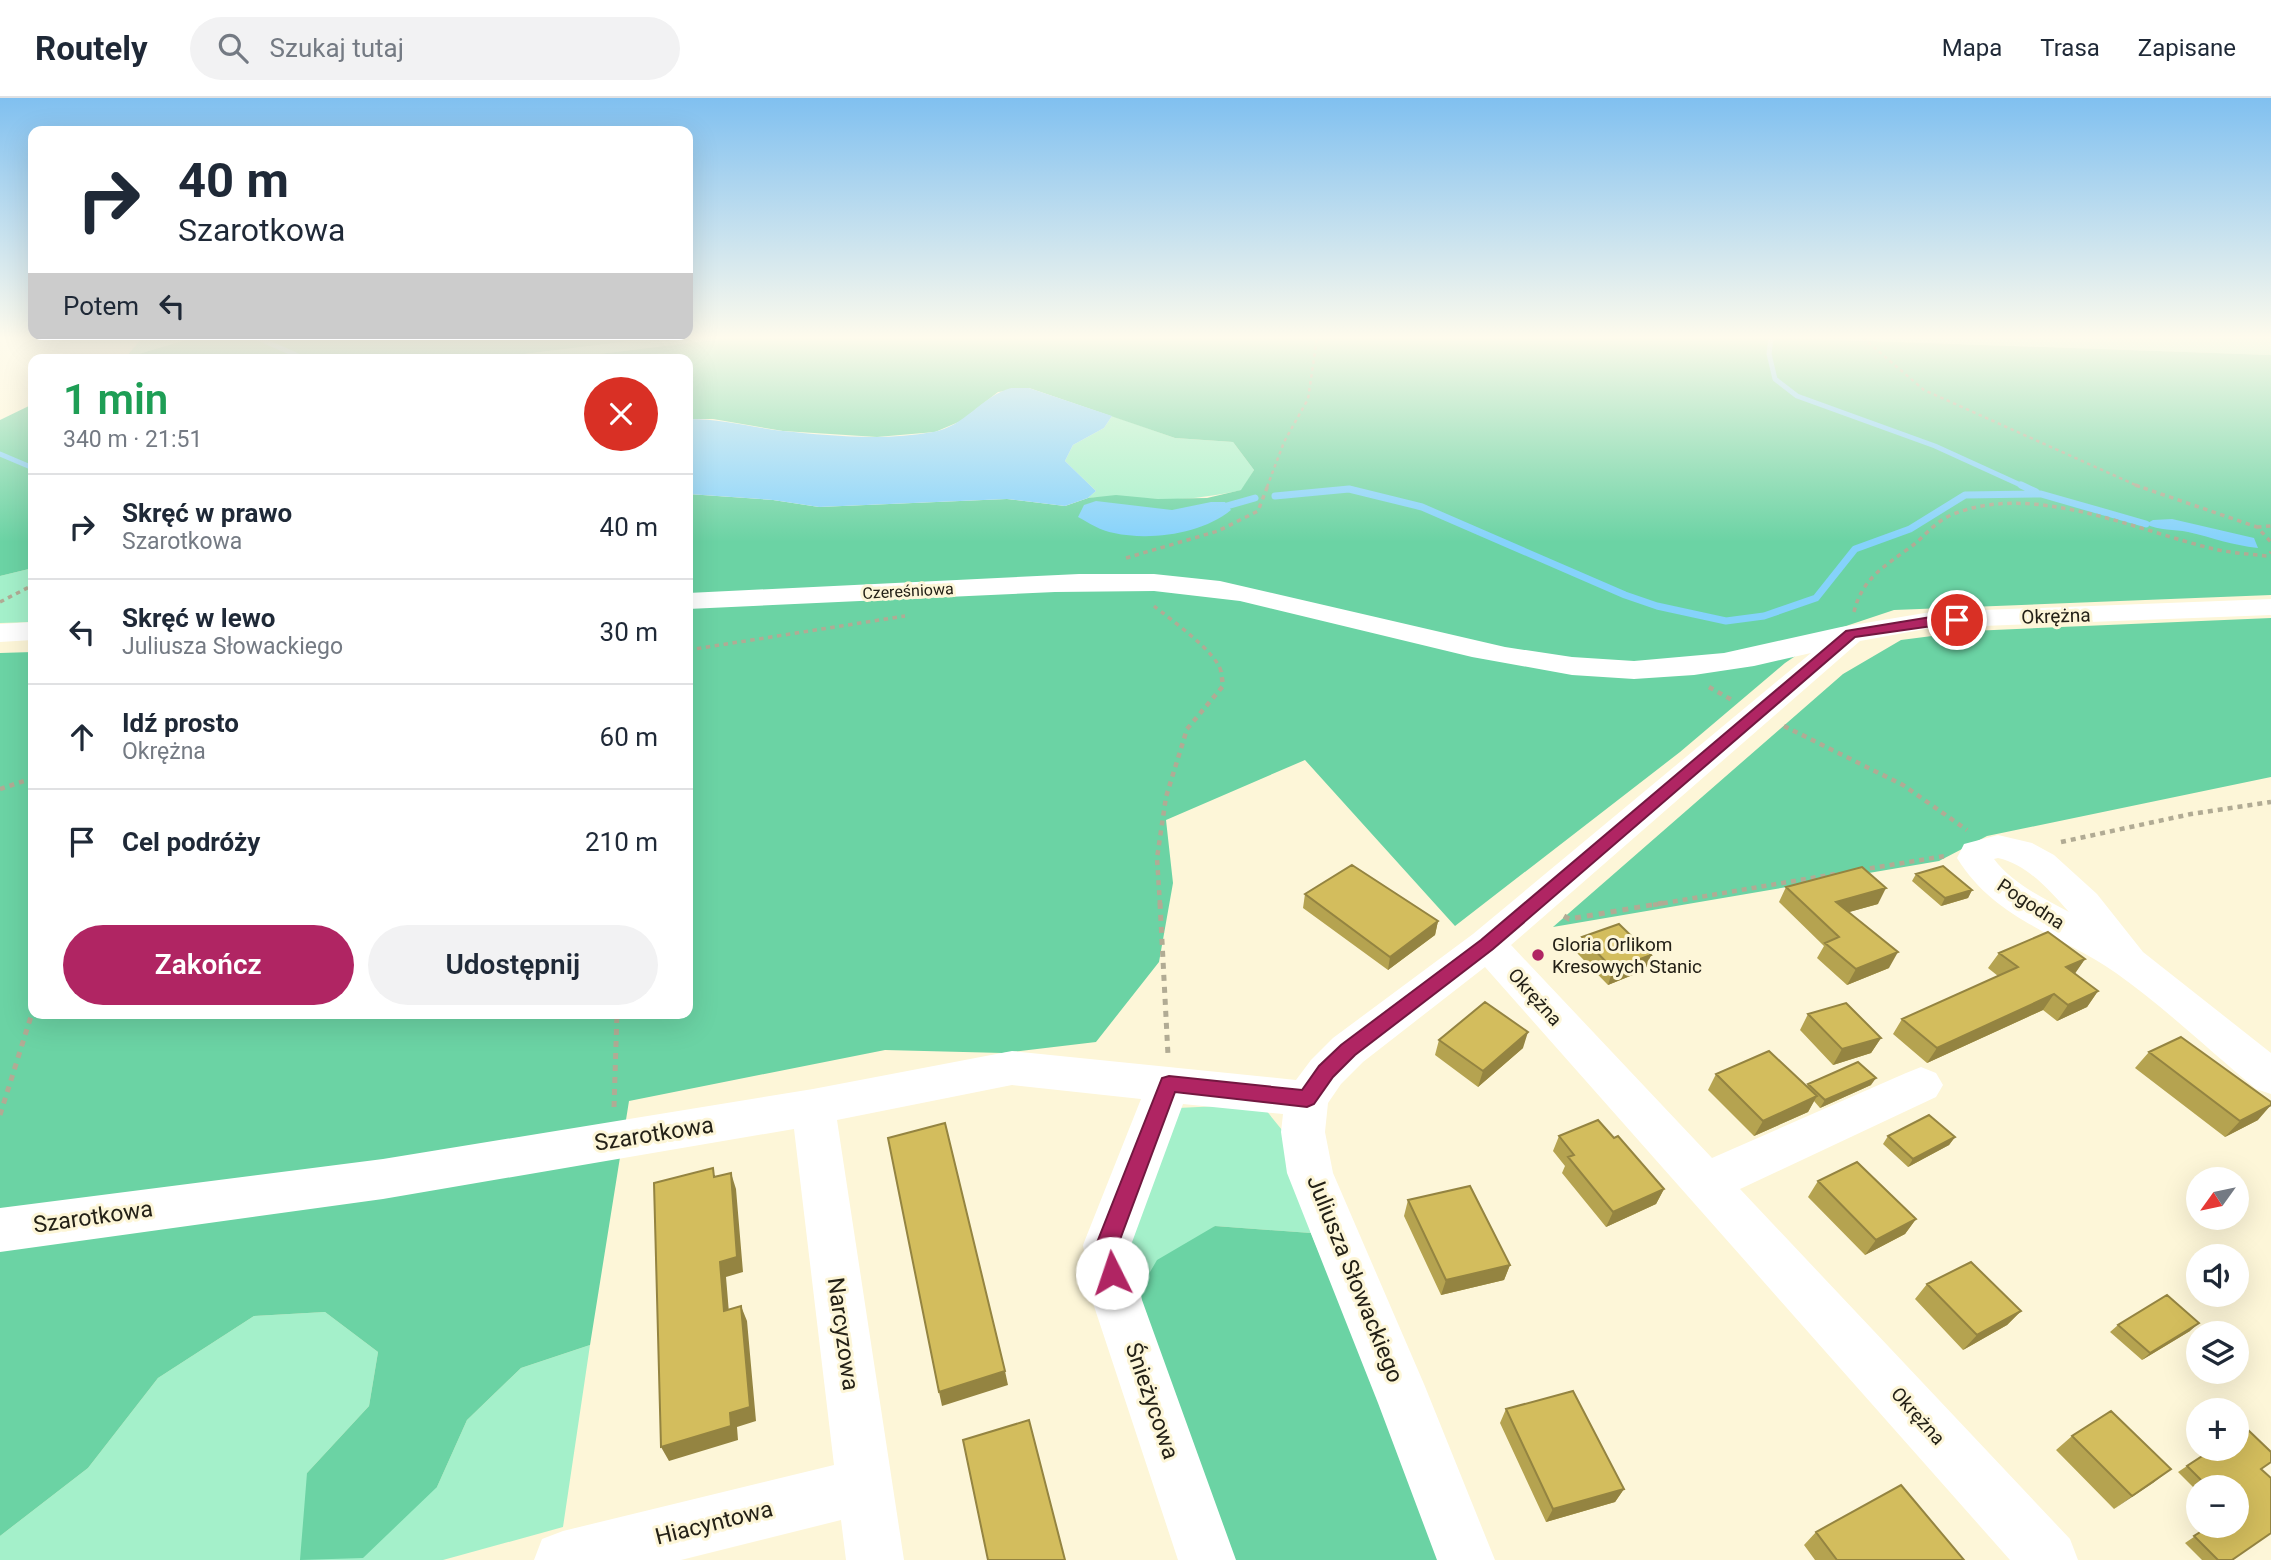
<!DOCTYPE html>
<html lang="pl">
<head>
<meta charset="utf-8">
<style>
  body { margin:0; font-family:Roboto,sans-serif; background:#f2f2f3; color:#1f2937; height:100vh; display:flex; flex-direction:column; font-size:26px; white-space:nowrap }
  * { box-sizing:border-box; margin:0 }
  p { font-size:23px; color:#747a83 }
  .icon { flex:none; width:38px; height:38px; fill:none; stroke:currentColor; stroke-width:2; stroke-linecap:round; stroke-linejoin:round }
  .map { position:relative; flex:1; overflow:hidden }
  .details { position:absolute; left:28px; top:256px; width:665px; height:665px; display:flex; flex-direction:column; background:#fff; border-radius:14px; box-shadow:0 7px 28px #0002 }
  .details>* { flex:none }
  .guide { position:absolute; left:28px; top:28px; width:665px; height:214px; border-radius:14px; box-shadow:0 7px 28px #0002; background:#fff; color:#1f2937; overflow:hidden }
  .needle { width:46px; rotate:237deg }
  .controls { position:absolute; left:2186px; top:1069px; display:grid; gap:14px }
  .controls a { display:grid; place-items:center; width:63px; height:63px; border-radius:50%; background:#fff; box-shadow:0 7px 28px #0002; font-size:35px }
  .pin { position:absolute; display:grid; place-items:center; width:60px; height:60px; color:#fff; margin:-30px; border:4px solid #fff; border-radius:50%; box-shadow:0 2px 7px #0007 }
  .me { position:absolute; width:77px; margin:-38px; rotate:356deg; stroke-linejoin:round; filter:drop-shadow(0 0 5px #0008) }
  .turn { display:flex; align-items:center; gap:24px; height:147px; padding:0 35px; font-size:32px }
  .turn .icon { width:91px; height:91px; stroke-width:2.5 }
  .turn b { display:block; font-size:49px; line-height:60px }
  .then { display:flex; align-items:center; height:66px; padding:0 35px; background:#0003; gap:14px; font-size:26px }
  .round { display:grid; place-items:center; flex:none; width:74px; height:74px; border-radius:37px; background:#f2f2f3 }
  .summary { display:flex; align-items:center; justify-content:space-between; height:119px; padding:0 35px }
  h1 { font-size:42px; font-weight:600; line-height:52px; color:#1e9e55 }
  .action { display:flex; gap:14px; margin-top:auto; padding:14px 35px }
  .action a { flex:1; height:80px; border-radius:42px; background:#b02563; color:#fff; font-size:28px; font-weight:600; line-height:80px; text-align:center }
  .action a+a { background:#f2f2f3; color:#1f2937 }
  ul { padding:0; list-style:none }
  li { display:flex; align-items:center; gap:21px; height:105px; padding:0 35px; border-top:2px solid #e0e1e3 }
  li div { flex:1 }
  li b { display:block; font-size:26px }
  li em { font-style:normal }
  header { display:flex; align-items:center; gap:42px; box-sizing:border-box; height:98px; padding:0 35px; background:#fff; border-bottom:2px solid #e0e1e3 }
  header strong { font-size:33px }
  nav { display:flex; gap:38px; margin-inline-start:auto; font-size:24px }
  .search { width:490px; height:63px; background:#f2f2f3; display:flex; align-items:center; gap:18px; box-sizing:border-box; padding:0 24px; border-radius:38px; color:#747a83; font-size:26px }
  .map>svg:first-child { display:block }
  .green { fill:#a4f0ca }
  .forest { fill:#6bd3a4 }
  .water { fill:#85d2fb }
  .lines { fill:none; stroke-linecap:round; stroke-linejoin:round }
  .stream-far1 { stroke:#85d2fb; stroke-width:5 }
  .stream { stroke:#85d2fb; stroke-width:7 }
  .path-far3 { stroke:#b1ab94; stroke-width:2.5; stroke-dasharray:3.5 3.5; stroke-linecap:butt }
  .path-far2 { stroke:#b1ab94; stroke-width:3.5; stroke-dasharray:4.5 4.5; stroke-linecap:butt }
  .path-far1 { stroke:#b1ab94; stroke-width:4.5; stroke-dasharray:5 5; stroke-linecap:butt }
  .path { stroke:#b1ab94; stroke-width:5; stroke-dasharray:6 6; stroke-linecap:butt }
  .minor { fill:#fff; fill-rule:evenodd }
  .wall { fill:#b5a350 }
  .shaded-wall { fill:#948441 }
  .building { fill:#d3bd5d; stroke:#948441; stroke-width:2 }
  .route { fill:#b02563; stroke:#721840; stroke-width:2 }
  .poi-dot { fill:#b02563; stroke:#fdf6d8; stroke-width:2.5 }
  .labels { text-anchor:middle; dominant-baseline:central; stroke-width:6; stroke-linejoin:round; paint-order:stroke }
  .far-street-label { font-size:16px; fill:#242117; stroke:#fdf6d8 }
  .street-label { font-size:19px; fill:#242117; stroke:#fdf6d8 }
  .poi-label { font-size:19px; fill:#242117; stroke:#fdf6d8; text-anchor:start }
  .near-street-label { font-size:23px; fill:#242117; stroke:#fdf6d8 }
</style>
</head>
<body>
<header>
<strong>Routely</strong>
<div class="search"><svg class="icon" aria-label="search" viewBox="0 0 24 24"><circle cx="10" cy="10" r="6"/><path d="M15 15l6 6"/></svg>Szukaj tutaj</div>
<nav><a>Mapa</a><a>Trasa</a><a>Zapisane</a></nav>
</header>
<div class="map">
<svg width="2271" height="1462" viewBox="0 0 2271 1462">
  <rect width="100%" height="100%" fill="#fdf6d8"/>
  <path class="green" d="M142,240H192L125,260Z
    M655,240H729L558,261H484Z
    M1789,240H2271V257Z
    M1112,318L1175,340L1233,344L1254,372L1242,392C1214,398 1188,402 1160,401C1135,401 1114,398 1088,400L1096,393L1065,363L1073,347L1104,330Z
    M33,470V524L0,525V478Z
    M1261,1006L1282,1032L1311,1135L1215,1128L1136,1198L1123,1165L1178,1010Z
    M325,1214L378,1254L369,1308L307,1375L437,1389L467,1322L521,1270L590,1247L563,1429L443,1462H0V1438L88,1370L158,1280L254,1218Z"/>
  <path class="forest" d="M192,240H655L484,261L125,260Z
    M729,240H1789L2271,257V497L1894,512L1834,532L1785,565L1680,654L1455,828L1305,662L1166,722L1173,785L1159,864L1096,944L1003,955L885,952L629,1003L590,1247L521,1270L467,1322L437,1389L363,1460L300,1462L307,1375L369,1308L378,1254L325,1214L254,1218L158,1280L88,1370L0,1438V555L33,554V915H688V396L773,402L819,409L1007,401L1065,408L1088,400L1116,397L1158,401L1207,400L1241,392L1254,372L1233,344L1175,340L1029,290L998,294L961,323L935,334L877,339L783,333L713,321H688V261H558Z
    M33,306V470L0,478V322Z
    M2271,520V679L1987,738L1939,763L1553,829L1843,576L1901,542L1971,533Z
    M1215,1128L1311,1135L1447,1462H1231L1136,1198L1157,1162Z"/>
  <path class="water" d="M1011,290H1029L1112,318L1104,330L1073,347L1065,363L1096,393L1088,400L1065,408L1007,401L819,409L773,402L688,396V321C721,321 751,329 783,333C831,338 885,343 933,334C964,329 982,298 1011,290Z
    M1096,403L1172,412L1211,404H1225L1231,412C1202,436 1150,443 1114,435C1101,433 1089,425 1078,419L1084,407Z
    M2172,421L2254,440L2258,450C2231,447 2214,440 2188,434C2174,431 2159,433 2146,426L2153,422Z"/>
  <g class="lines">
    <path class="stream-far1" d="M258,240L305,261
      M1771,240L1769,256L1775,281L1797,298L1935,348L2025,389
      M0,356L33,370"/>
    <path class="stream" d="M2021,387L2036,394
      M1275,398L1349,391L1422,409L1625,497L1657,508L1726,523L1764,518L1816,500L1855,451L1910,431L1965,397L2041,396L2146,426
      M1216,411L1255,400"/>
    <path class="path-far3" d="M1863,240L1924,292L2140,389
      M156,257L168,261
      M1267,389L1284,344L1308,301L1317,240"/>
    <path class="path-far2" d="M2135,387L2257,429L2271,444
      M2257,429L2271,428
      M1126,460L1218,433L1258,413L1268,387
      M0,504L33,487
      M1154,508C1170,521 1218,555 1221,574
      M1854,514C1862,480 1885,468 1912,448C1924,439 1934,425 1949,418C2030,382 2134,432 2214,451C2231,455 2249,456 2267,458L2271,454
      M688,552L905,518"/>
    <path class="path-far1" d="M1709,589L1732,602
      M1784,628L1903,687L1967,732
      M0,691L33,680
      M2061,744L2191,716L2271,704
      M1860,772L1945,758
      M1160,807L1157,760L1166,699L1187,631L1223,588L1221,573
      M1653,807L1835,776"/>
    <path class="path" d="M1160,805L1168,957
      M1564,818L1569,821L1663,805
      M614,1009L617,915
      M0,1017L33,912"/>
    <path class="minor" d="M1079,476H1154L1220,483L1505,549L1572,559L1634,563L1724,555L1841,529L1931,514L2271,501V517L1931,530L1860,543L1511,847L1712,1060L1906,975L1921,969L1936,975L1943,987L1936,999L1740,1091L2070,1441L2078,1462H2010L1485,869L1363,964L1341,986L1328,1005L1325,1034L1333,1075L1424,1286L1495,1462H1437L1378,1305L1287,1075L1281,1034L1283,1016L1183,1006L1131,1147L1142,1202L1236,1462H1178L1092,1202L1083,1147L1141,1001L1012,987L837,1022L904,1462H846L841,1422L681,1462H534L542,1441L563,1433L834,1367L794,1031L383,1101L0,1154V1110L383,1061L813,991L1012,953L1296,982L1311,962L1333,940L1473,836L1811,555L1754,568L1694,577L1634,581L1572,577L1472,559L1240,503L1154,493L1055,494L688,511V495Z
      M33,524V542L0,544V526Z
      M1998,737L2032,745L2054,757L2097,796L2143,854L2271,955V996L2256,991C2211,954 2163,908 2116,875C2059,835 1996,823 1957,760L1964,746ZM1998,760C2028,767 2049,792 2069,814C2044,801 2012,785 1994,761Z"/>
  </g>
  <path class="wall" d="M1916,776L1972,792L1968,800L1941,808L1912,783Z
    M1786,789L1878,806L1849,814L1889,870L1847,887L1817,860L1824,848L1779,804Z
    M1305,796L1438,823L1435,837L1388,872L1303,810Z
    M1582,839L1651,857L1645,872L1608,887L1577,855Z
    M1999,855L2085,861L2074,876L2098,893L2087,909L2057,923L2043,912L1927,965L1893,936L1902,921L1998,878L1988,870Z
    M1808,916L1881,940L1871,955L1833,967L1800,932Z
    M1439,942L1523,950L1478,989L1435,957Z
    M2149,954L2258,1022L2225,1039L2135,970Z
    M1716,976L1807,988L1808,986L1871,987L1820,1010L1814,1003L1808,1014L1754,1038L1708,992Z
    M1559,1038L1614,1040L1664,1091L1656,1106L1606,1129L1562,1075L1565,1068L1553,1053Z
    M1888,1038L1955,1039L1949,1047L1908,1069L1883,1046Z
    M1818,1083L1916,1121L1905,1136L1865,1157L1808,1099Z
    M1408,1102L1510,1167L1504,1182L1441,1197L1404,1118Z
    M1927,1186L2021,1213L2007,1227L1963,1252L1915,1201Z
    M2118,1227L2190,1233L2142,1262L2110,1234Z
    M1506,1311L1624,1391L1615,1404L1546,1424L1500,1325Z
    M2072,1338L2171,1371L2114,1411L2056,1352Z
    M2187,1368L2261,1371L2232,1462H2202L2185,1445L2210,1428H2236V1390H2198V1394L2178,1374Z
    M1816,1434L1964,1462H1815L1804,1447Z"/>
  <path class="shaded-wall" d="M1886,790L1878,806L1828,820L1836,804Z
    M1972,792L1968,800L1941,808L1945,800Z
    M1438,823L1435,837L1388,872L1390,859Z
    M1898,854L1889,870L1847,887L1856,871Z
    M1651,857L1645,872L1608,887L1613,871Z
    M2085,861L2074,877L2066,869Z
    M2098,893L2087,909L2057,923L2068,907Z
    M2054,896L2043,912L1927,965L1937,950Z
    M1528,934L1523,950L1478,989L1483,973Z
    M1881,940L1871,955L1833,967L1842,951Z
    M1876,980L1871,987L1820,1010L1825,1002Z
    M1817,998L1808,1014L1754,1038L1763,1023Z
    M2271,1007L2258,1022L2225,1039L2240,1023Z
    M1955,1039L1949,1047L1908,1069L1913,1061Z
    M731,1075L736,1091L743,1174L726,1179L730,1227L724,1213L720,1164Z
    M1664,1091L1656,1106L1606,1129L1613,1114Z
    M1916,1121L1905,1136L1865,1157L1876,1142Z
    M1510,1167L1504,1182L1441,1197L1446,1182Z
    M741,1208L747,1223L756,1323L737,1329L738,1342L669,1363L661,1349Z
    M2021,1213L2007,1227L1963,1252L1977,1237Z
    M2199,1225L2190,1233L2142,1262L2150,1255Z
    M1005,1273L1008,1287L942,1308L939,1294Z
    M2171,1371L2153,1385L2114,1411L2132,1398Z
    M1624,1391L1615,1404L1546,1424L1553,1411Z"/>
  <path class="building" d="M1352,767L1438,823L1390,859L1305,796Z
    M1943,768L1972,792L1945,800L1916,776Z
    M1862,769L1886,790L1836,804L1898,854L1856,871L1825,845L1839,839L1786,789Z
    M1619,826L1651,857L1613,871L1582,839Z
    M2048,834L2085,861L2066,869L2098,893L2068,907L2054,896L1937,950L1902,921L2018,869L1999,855Z
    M1485,904L1528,934L1483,973L1439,942Z
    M1846,905L1881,940L1842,951L1808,916Z
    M2181,939L2271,1004V1007L2240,1023L2149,954Z
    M1769,953L1817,998L1763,1023L1716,976Z
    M1858,964L1876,980L1825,1002L1808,986Z
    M1929,1017L1955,1039L1913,1061L1888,1038Z
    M1598,1022L1614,1040L1618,1038L1664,1091L1613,1114L1568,1059L1574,1057L1559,1038Z
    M945,1025L1005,1273L939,1294L888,1040Z
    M1857,1064L1916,1121L1876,1142L1818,1083Z
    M713,1070L714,1079L731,1075L737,1159L720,1164L724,1213L741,1208L750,1309L730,1315L731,1328L661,1349L654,1085Z
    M1470,1088L1510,1167L1446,1182L1408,1102Z
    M1971,1164L2021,1213L1977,1237L1927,1186Z
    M2167,1197L2199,1225L2150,1255L2118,1227Z
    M1573,1293L1624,1391L1553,1411L1506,1311Z
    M2111,1313L2171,1371L2132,1398L2072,1338Z
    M1029,1322L1065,1462H988L963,1342Z
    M2246,1330L2271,1354V1364L2261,1371L2271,1380V1435L2232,1462H2218L2194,1438L2210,1428H2236V1390H2209L2187,1368L2213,1351H2236V1336Z
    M1901,1387L1964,1462H1837L1816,1434Z"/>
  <linearGradient id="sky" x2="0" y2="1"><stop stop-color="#80c0f0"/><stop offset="0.54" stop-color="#fefbed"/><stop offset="1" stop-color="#fefbed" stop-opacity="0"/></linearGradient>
  <rect width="2271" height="444" fill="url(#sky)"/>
  <path class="route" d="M1957,518L1961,519V524L1855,539L1493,851L1355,957L1333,979L1314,1006L1307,1009L1175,994L1118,1147L1123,1175L1120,1182L1112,1185L1104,1182L1096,1147L1162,980L1169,978L1302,992L1319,968L1341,947L1481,842L1846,533L1931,519Z"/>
  <circle class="poi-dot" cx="1538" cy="857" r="7"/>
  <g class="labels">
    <g class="far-street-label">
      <text transform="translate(908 493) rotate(-3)">Czereśniowa</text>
    </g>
    <g class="street-label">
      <text transform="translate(2056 518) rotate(-2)">Okrężna</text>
      <text transform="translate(2031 806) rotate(33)">Pogodna</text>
      <text transform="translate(1535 899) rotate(48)">Okrężna</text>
      <text transform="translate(1918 1318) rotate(48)">Okrężna</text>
    </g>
    <g class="poi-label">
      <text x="1552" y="846">Gloria Orlikom<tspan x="1552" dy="22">Kresowych Stanic</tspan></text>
    </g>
    <g class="near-street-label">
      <text transform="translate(654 1036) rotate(-9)">Szarotkowa</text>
      <text transform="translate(93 1119) rotate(-8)">Szarotkowa</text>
      <text transform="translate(1355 1181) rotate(68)">Juliusza Słowackiego</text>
      <text transform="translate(843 1236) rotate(82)">Narcyzowa</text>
      <text transform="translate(1152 1303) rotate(71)">Śnieżycowa</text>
      <text transform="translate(714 1425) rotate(-14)">Hiacyntowa</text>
    </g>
  </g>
</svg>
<div class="controls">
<a><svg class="needle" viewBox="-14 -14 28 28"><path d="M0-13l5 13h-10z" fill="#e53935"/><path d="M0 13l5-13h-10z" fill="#747a83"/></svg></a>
<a><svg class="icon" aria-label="sound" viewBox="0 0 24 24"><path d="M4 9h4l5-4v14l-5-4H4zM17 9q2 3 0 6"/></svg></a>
<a><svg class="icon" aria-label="layers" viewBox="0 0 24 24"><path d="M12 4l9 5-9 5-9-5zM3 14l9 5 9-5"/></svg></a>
<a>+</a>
<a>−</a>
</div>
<div class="pin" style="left:1957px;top:522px;background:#d93025"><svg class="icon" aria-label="arrive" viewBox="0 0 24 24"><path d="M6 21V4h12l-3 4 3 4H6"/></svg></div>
<svg class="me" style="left:1112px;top:1175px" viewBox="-20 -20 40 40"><circle r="19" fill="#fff"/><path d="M0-13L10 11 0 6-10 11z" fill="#b02563"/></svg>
<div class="guide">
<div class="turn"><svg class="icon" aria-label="right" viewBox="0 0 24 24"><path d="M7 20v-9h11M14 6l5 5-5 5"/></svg><div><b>40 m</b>Szarotkowa</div></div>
<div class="then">Potem<svg class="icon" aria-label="left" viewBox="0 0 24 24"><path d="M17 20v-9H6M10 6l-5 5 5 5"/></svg></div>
</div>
<section class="details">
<div class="summary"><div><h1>1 min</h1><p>340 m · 21:51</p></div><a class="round" style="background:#d93025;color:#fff"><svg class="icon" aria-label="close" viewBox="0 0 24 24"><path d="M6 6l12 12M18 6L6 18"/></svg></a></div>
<ul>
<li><svg class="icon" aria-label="right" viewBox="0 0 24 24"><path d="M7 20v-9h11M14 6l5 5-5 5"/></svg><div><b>Skręć w prawo</b><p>Szarotkowa</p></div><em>40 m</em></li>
<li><svg class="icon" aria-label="left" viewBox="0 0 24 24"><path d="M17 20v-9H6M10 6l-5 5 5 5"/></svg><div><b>Skręć w lewo</b><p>Juliusza Słowackiego</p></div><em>30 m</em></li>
<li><svg class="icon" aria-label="ahead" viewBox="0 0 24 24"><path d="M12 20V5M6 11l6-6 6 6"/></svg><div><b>Idź prosto</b><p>Okrężna</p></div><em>60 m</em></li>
<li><svg class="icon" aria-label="arrive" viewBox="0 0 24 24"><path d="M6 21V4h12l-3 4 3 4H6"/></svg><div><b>Cel podróży</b></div><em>210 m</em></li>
</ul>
<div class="action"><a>Zakończ</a><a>Udostępnij</a></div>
</section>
</div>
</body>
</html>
